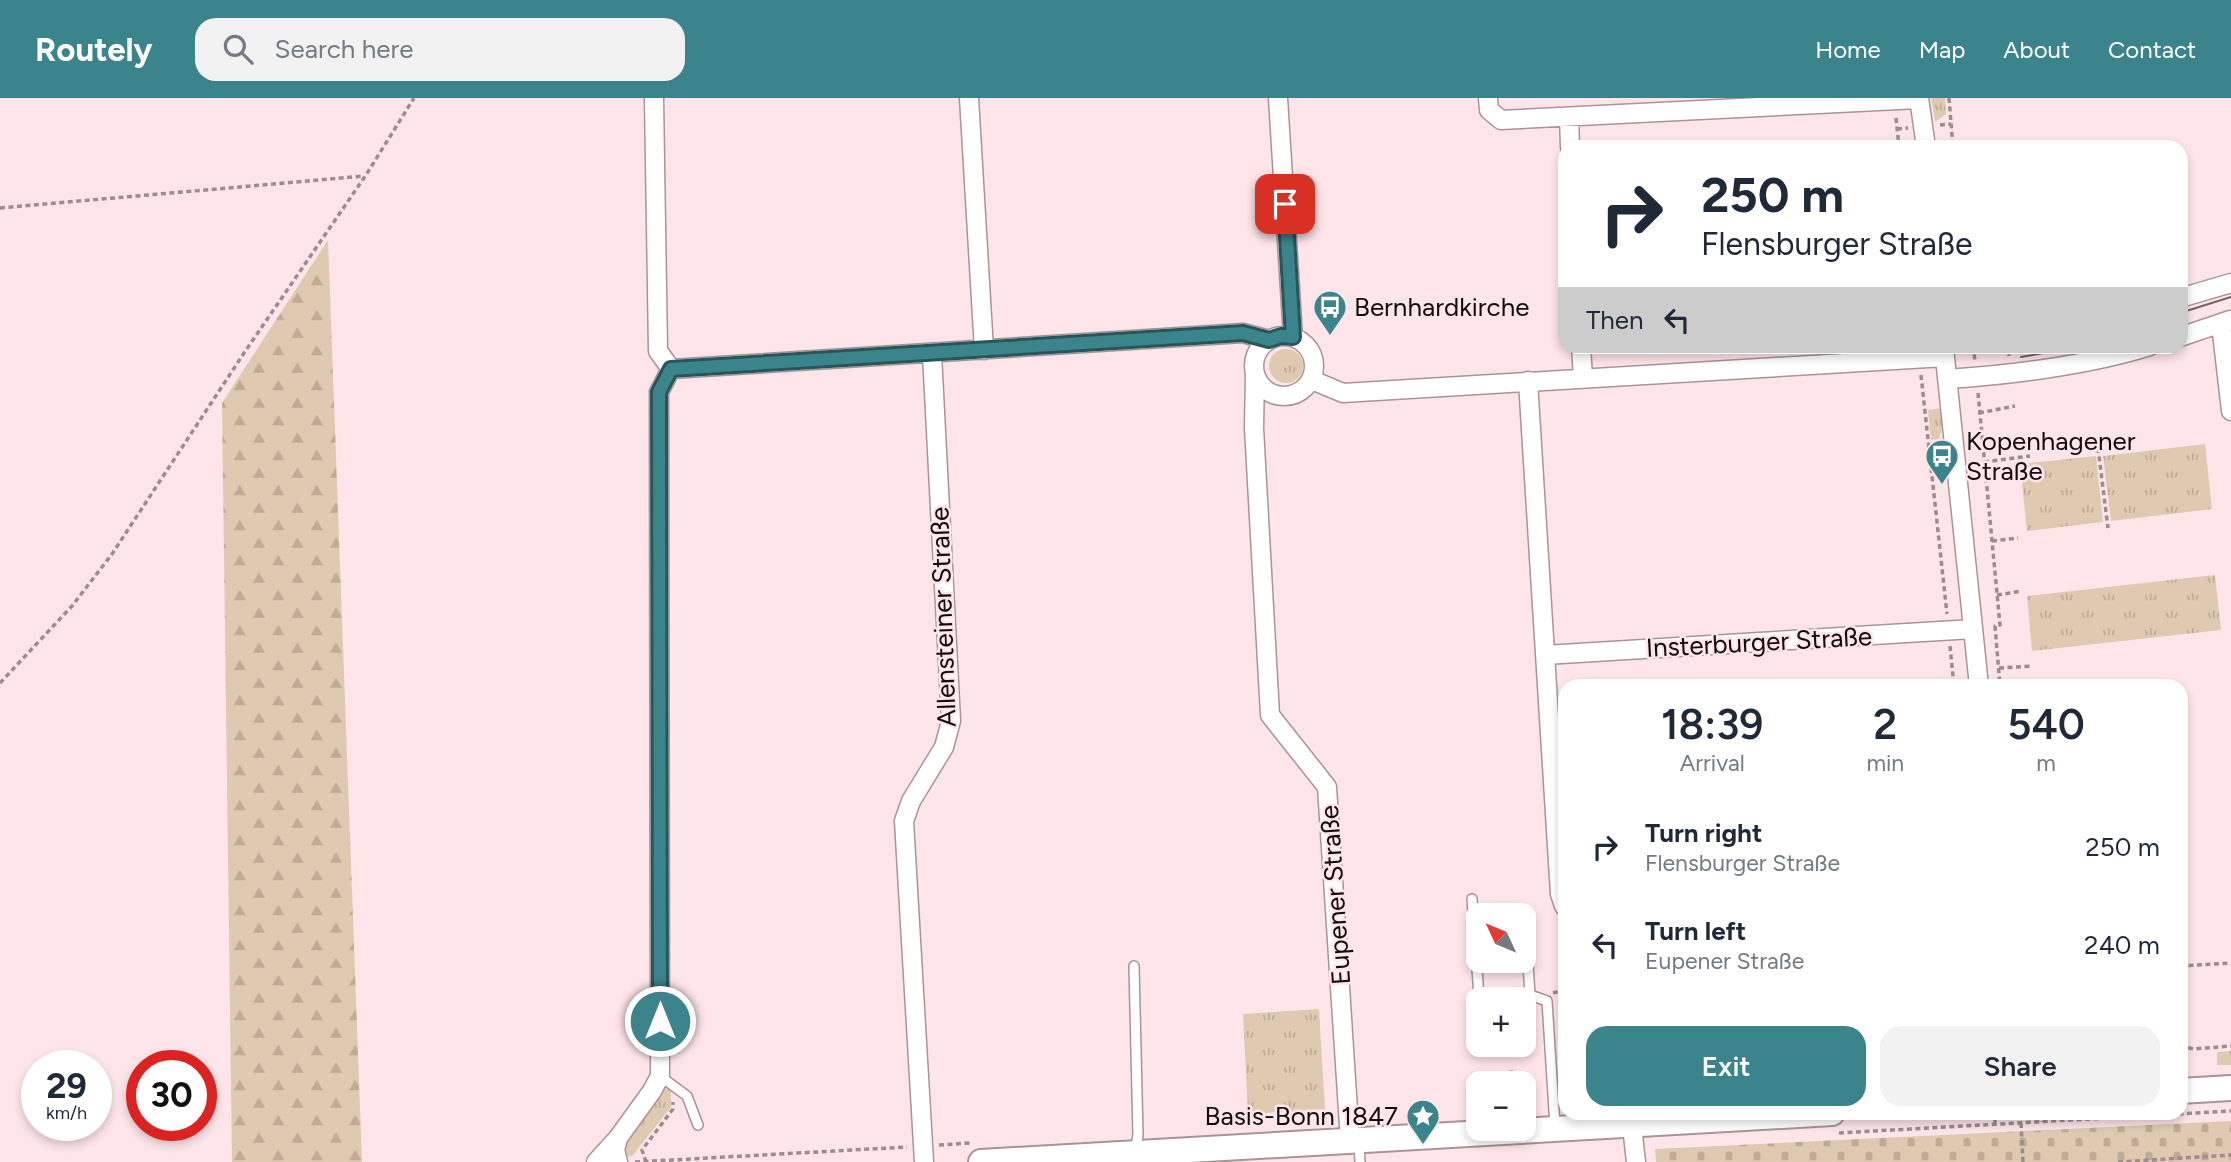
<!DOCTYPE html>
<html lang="en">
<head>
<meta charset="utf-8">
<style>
  body { margin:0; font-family:Figtree,sans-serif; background:#f2f2f3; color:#1f2937; height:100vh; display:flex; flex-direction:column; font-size:26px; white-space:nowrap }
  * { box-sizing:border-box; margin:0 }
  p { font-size:23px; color:#747a83 }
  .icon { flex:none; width:38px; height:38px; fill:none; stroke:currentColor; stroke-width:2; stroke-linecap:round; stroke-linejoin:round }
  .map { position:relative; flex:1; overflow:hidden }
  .panel { position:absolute; left:1558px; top:581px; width:630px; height:441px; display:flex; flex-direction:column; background:#fff; border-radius:21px; box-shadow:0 4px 10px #0003 }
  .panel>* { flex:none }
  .top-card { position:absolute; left:1558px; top:42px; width:630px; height:214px; border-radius:21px; box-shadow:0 4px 10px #0003; background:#fff; color:#1f2937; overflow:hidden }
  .needle { width:46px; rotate:314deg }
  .controls { position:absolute; left:1466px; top:805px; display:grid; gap:14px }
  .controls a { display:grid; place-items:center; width:70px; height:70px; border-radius:14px; background:#fff; box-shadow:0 4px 10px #0003; font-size:35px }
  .speed { position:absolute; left:21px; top:952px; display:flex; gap:14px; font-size:35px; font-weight:700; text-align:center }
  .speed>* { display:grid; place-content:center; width:91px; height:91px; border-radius:50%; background:#fff; box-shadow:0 4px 10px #0003; line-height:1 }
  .speed small { font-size:18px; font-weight:400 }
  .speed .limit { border:10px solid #d22; background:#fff; color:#111 }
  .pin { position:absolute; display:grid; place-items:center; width:60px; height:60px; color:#fff; margin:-30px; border-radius:14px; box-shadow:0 4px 10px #0006 }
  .me { position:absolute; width:77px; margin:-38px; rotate:0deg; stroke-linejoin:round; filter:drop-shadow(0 0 5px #0008) }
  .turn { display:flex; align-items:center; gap:24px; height:147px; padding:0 28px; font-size:32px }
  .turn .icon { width:91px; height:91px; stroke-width:2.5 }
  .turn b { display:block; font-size:49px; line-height:60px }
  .then { display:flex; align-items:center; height:66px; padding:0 28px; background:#0003; gap:14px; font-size:26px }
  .eta { display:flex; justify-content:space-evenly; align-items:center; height:119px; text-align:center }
  .eta b { font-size:42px; font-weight:600; line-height:49px }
  .primary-button { display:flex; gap:14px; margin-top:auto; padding:14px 28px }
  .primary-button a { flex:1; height:80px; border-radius:21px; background:#3c848b; color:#fff; font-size:28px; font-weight:600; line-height:80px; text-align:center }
  .primary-button a+a { background:#f2f2f3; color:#1f2937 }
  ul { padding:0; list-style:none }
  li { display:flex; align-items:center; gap:21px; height:98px; padding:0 28px }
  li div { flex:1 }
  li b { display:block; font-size:26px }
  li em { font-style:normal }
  header { display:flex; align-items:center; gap:42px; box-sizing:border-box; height:98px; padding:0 35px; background:#3c848b; color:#fff }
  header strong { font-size:33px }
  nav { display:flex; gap:38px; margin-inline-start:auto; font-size:24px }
  .search { width:490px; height:63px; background:#f2f2f3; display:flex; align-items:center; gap:18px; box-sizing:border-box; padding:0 24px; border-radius:21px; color:#747a83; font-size:26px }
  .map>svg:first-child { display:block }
  .grass { fill:url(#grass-tufts) }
  .forest { fill:url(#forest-firs) }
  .cemetery { fill:url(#cemetery-stones) }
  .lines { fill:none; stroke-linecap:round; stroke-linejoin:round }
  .lane-casing { stroke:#aa9397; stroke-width:12 }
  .street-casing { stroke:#aa9397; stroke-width:21 }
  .secondary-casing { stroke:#aa9397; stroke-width:28 }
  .path { stroke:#9d8b8e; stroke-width:3.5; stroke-dasharray:5 3.5; stroke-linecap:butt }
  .lane { stroke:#fff; stroke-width:9 }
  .street { stroke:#fff; stroke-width:18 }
  .secondary { stroke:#fff; stroke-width:24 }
  .tram { stroke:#716365; stroke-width:2 }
  .route-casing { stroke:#27565a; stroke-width:18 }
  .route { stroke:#3c848b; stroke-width:12 }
  .labels { text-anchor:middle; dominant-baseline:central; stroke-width:5; stroke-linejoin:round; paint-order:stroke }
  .poi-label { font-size:26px; fill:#120b0c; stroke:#fee5e9; text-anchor:start }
  .street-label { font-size:26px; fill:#120b0c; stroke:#fee5e9 }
</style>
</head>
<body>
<header>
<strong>Routely</strong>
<div class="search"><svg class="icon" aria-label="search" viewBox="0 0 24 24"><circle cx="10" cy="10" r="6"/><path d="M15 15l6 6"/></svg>Search here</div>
<nav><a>Home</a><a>Map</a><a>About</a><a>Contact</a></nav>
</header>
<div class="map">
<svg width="2231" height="1064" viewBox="0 0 2231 1064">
  <defs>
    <pattern id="grass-tufts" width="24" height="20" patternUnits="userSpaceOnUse" patternTransform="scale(1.75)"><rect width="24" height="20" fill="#dfcab1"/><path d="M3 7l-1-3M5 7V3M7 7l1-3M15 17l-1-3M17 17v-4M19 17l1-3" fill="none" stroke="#beac97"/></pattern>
    <pattern id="forest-firs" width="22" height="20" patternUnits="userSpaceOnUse" patternTransform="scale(1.75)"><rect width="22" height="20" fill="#dfcab1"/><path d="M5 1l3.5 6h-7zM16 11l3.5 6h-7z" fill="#beac97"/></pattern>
    <pattern id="cemetery-stones" width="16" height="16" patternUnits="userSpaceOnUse" patternTransform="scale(1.75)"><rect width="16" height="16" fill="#dfcab1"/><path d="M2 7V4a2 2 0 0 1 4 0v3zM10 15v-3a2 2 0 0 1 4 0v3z" fill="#beac97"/></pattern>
  </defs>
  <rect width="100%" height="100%" fill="#fee5e9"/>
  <path class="grass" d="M1931,0H1945L1946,16L1935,24Z
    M1269 268a17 17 0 1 1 34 0a17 17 0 1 1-34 0Z
    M1942,310V330L1939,341L1931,342L1928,312Z
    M2205,346L2212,411L2111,423L2103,358Z
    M2096,358L2103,424L2027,433L2020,366Z
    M2215,477L2221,532L2032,553L2027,498Z
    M1319,911L1325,1011L1248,1016L1243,916Z
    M2231,953V967H2217V954Z
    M671,989V1009L633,1057L625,1060L624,1047L628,1039L660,993Z"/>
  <path class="forest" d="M328,142L362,1064H232L222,305Z"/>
  <path class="cemetery" d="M2231,1023V1064H1656L1655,1051Z"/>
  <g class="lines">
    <defs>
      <path id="lane" d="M1472,801L1479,899L1530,897
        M1525,818L1530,897L1547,903L1555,1028
        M1134,868L1138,1037L1135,1054
        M660,978L687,998L698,1027
        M1359,1045L1360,1064"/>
      <path id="street" d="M654,0L658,253L671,271
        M969,0L984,252
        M1278,0L1293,239
        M1488,0L1489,12L1501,22L1919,1
        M1919,0L1926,49
        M1569,19L1570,49
        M2180,200L2231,185
        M2221,226L2231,313
        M1254 268a30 30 0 1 1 60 0a30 30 0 1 1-60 0Z
        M2180,239L2230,222
        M1581,248L1583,280
        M1944,250L1979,588
        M671,271L1243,235L1269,242
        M1255,277L1254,330L1270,617L1327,689L1350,1043
        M1947,281C2010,277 2090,267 2150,248
        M1312,282L1343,295L1945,259
        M1528,283L1560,796L1564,808
        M1545,557L1973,531
        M1632,1028L1636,1064
        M596,1064L618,1040L652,993L660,978L659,294L671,271
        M618,1064L615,1052L618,1040
        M924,1064L904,723L911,703L944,649L951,623L932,256"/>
      <path id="secondary" d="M2180,993L2231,990
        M981,1064L1832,1015"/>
    </defs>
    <use href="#lane" class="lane-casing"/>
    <use href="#street" class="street-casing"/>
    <use href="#secondary" class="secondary-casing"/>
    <path class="path" d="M1949,0L1953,49
      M1896,20L1899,49
      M1940,27L1951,26
      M1897,31L1908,30
      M0,110L364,78
      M1973,248L1975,263
      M2008,248L2009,258
      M1921,277L1947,516
      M1978,295L2000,527L1995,528L2000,588
      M1979,315L2015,308
      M2098,350L2108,430
      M1984,364L2030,358
      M1992,443L2018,440
      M1997,497L2022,493
      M1950,548L1954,588
      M1999,570L2032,568
      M0,585L72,508L112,456L244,255L366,77L414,0
      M2180,868L2231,865
      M1553,895L1564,892
      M2180,947L2193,951L2231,948
      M1473,975L1474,984L1479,991
      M1509,985L1512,981L1511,972
      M2041,1015V1024
      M2021,1025L2023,1064
      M1995,1026V1015
      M1839,1035L2231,1013
      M939,1047L970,1045
      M635,1064L907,1049
      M646,1064L642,1052L673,1011V1004
      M2118,1064L2231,1057"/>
    <use href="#lane" class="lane"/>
    <use href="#street" class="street"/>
    <use href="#secondary" class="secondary"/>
    <path class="tram" d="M2180,215L2231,199
      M2021,259L2083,248"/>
  </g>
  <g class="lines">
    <defs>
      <path id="route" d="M660,923L659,294L671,271L1243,235L1269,242L1281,238L1293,239L1285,106"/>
    </defs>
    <use href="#route" class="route-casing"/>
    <use href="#route" class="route"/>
  </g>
  <defs>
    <symbol id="bus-pin" viewBox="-11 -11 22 30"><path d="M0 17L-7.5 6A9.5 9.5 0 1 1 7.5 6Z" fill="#3c848b" stroke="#fee5e9"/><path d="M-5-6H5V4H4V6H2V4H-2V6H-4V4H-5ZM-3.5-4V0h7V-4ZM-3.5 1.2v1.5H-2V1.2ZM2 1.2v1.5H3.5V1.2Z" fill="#fff"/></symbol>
    <symbol id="sight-pin" viewBox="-11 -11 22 30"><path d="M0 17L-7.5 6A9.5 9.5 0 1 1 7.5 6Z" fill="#3c848b" stroke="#fee5e9"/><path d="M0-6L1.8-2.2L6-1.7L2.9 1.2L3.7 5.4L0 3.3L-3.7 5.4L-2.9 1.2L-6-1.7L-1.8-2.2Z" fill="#fff"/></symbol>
  </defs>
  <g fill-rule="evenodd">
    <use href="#bus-pin" x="1311" y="190" width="38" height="52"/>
    <use href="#bus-pin" x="1923" y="339" width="38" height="52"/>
    <use href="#sight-pin" x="1404" y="999" width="38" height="52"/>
  </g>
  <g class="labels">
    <g class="poi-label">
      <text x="1354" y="209">Bernhardkirche</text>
      <text x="1966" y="343">Kopenhagener<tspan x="1966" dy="30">Straße</tspan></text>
      <text x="1398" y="1018" text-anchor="end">Basis-Bonn 1847</text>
    </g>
    <g class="street-label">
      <text transform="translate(943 519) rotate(-92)">Allensteiner Straße</text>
      <text transform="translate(1759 544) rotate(-3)">Insterburger Straße</text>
      <text transform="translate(1335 797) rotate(-94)">Eupener Straße</text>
    </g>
  </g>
</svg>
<div class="controls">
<a><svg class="needle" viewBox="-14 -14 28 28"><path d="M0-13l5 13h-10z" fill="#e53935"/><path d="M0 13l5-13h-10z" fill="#747a83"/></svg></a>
<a>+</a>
<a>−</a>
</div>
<div class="speed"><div>29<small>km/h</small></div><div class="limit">30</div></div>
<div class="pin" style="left:1285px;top:106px;background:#d93025"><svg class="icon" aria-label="arrive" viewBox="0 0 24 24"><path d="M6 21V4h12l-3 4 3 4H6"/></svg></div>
<svg class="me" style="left:660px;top:923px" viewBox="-20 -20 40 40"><circle r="17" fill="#3c848b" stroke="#fff" stroke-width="3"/><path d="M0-11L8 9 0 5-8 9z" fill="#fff"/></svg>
<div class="top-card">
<div class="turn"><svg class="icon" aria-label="right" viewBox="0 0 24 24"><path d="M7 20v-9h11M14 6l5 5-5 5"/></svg><div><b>250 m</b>Flensburger Straße</div></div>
<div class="then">Then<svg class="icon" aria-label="left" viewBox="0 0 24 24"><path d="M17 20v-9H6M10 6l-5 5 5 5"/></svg></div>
</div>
<section class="panel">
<div class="eta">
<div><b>18:39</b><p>Arrival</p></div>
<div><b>2</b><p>min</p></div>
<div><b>540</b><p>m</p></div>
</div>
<ul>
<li><svg class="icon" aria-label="right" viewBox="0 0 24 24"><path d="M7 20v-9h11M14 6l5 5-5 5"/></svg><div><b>Turn right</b><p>Flensburger Straße</p></div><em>250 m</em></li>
<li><svg class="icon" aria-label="left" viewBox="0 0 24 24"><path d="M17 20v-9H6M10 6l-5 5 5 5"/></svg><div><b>Turn left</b><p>Eupener Straße</p></div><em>240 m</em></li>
</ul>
<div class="primary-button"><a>Exit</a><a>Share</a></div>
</section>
</div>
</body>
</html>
